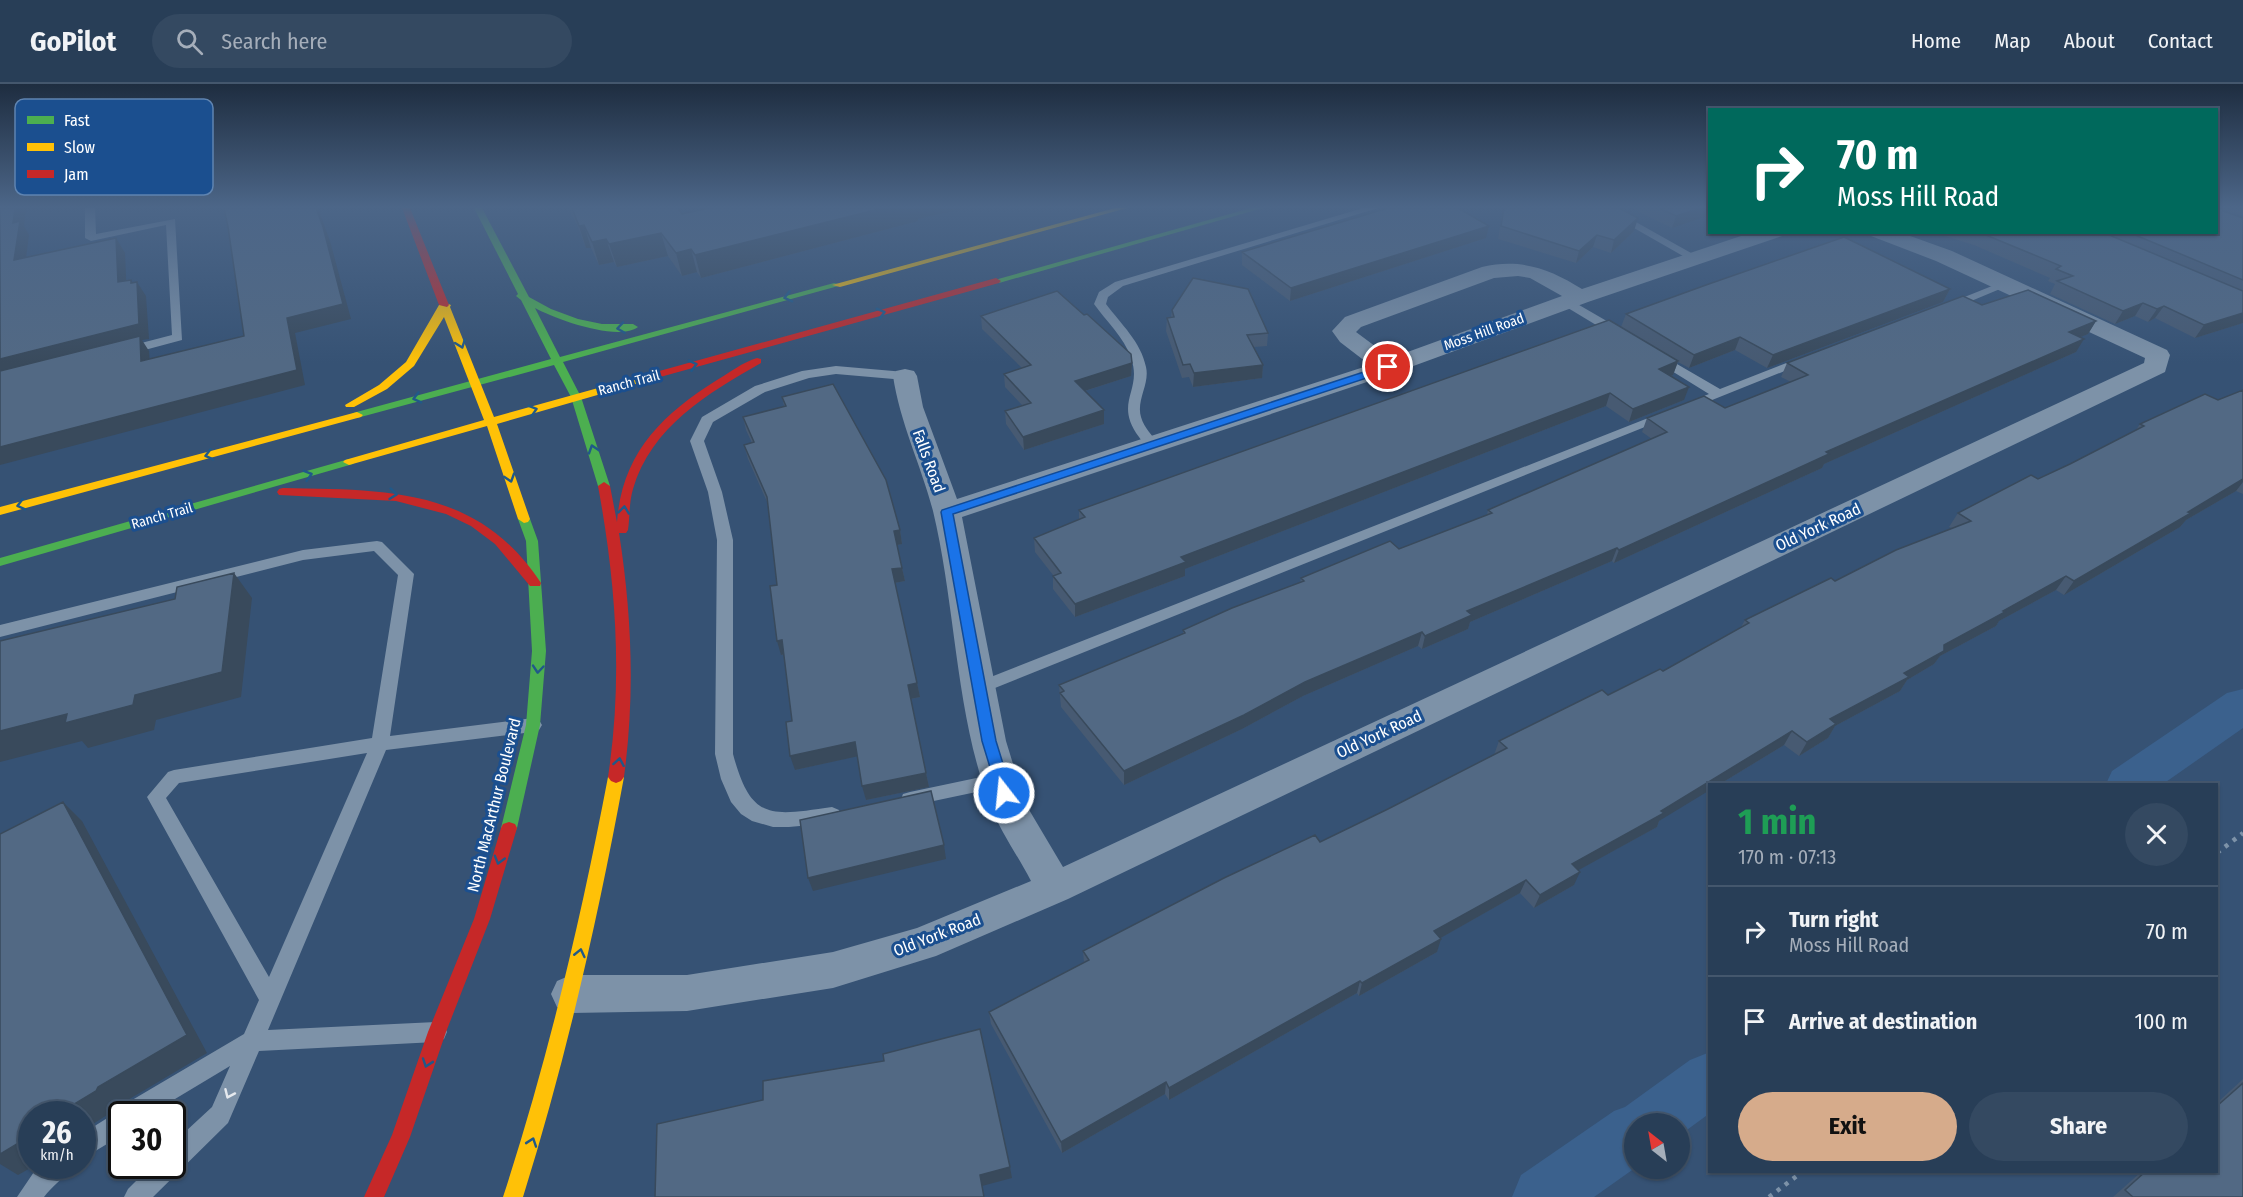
<!DOCTYPE html>
<html lang="en">
<head>
<meta charset="utf-8">
<style>
  body { margin:0; font-family:"Fira Sans Condensed",sans-serif; background:#344961; color:#f1f3f6; height:100vh; display:flex; flex-direction:column; font-size:22px; white-space:nowrap }
  * { box-sizing:border-box; margin:0 }
  p { font-size:20px; color:#a5aeba }
  .icon { flex:none; width:33px; height:33px; fill:none; stroke:currentColor; stroke-width:2; stroke-linecap:round; stroke-linejoin:round }
  .map { position:relative; flex:1; overflow:hidden }
  .side { position:absolute; left:1708px; top:699px; width:510px; height:390px; display:flex; flex-direction:column; background:#283e57; border-radius:0px; box-shadow:0 2px 4px #0004,0 0 0 2px #44576d }
  .side>* { flex:none }
  .banner { position:absolute; left:1708px; top:24px; width:510px; height:126px; border-radius:0px; box-shadow:0 2px 4px #0004,0 0 0 2px #44576d; background:#00695c; color:#fff; overflow:hidden }
  .needle { width:39px; rotate:329deg }
  .controls { position:absolute; left:1624px; top:1029px; display:grid; gap:12px }
  .controls a { display:grid; place-items:center; width:66px; height:66px; border-radius:50%; background:#283e57; box-shadow:0 2px 4px #0004,0 0 0 2px #44576d; font-size:30px }
  .speed { position:absolute; left:18px; top:1017px; display:flex; gap:12px; font-size:30px; font-weight:700; text-align:center }
  .speed>* { display:grid; place-content:center; width:78px; height:78px; border-radius:50%; background:#283e57; box-shadow:0 2px 4px #0004,0 0 0 2px #44576d; line-height:1 }
  .speed small { font-size:15px; font-weight:400 }
  .speed .limit { border:3px solid #111; border-radius:9px; background:#fff; color:#111 }
  .pin { position:absolute; display:grid; place-items:center; width:51px; height:51px; color:#fff; margin:-26px; border:3px solid #fff; border-radius:50%; box-shadow:0 2px 6px #0007 }
  .me { position:absolute; width:66px; margin:-33px; rotate:344deg; stroke-linejoin:round; filter:drop-shadow(0 0 4px #0008) }
  .turn { display:flex; align-items:center; gap:21px; height:126px; padding:0 30px; font-size:27px }
  .turn .icon { width:78px; height:78px; stroke-width:2.5 }
  .turn b { display:block; font-size:42px; line-height:51px }
  .round { display:grid; place-items:center; flex:none; width:63px; height:63px; border-radius:32px; background:#344961 }
  .head { display:flex; align-items:center; justify-content:space-between; height:102px; padding:0 30px }
  h1 { font-size:36px; font-weight:700; line-height:45px; color:#1e9e55 }
  .cta { display:flex; gap:12px; margin-top:auto; padding:12px 30px }
  .cta a { flex:1; height:69px; border-radius:36px; background:#d6ab8b; color:#111; font-size:24px; font-weight:700; line-height:69px; text-align:center }
  .cta a+a { background:#344961; color:#f1f3f6 }
  ul { padding:0; list-style:none }
  li { display:flex; align-items:center; gap:18px; height:90px; padding:0 30px; border-top:2px solid #44576d }
  li div { flex:1 }
  li b { display:block; font-size:22px }
  li em { font-style:normal }
  header { display:flex; align-items:center; gap:36px; box-sizing:border-box; height:84px; padding:0 30px; background:#283e57; border-bottom:2px solid #44576d }
  header strong { font-size:28px }
  nav { display:flex; gap:33px; margin-inline-start:auto; font-size:21px }
  .search { width:420px; height:54px; background:#344961; display:flex; align-items:center; gap:15px; box-sizing:border-box; padding:0 21px; border-radius:33px; color:#a5aeba; font-size:22px }
  .map>svg:first-child { display:block }
  .lines { fill:none; stroke-linecap:round; stroke-linejoin:round }
  .canal { fill:#3b618d; fill-rule:evenodd }
  .path { stroke:#7d92a8; stroke-width:4.5; stroke-dasharray:4 6; stroke-linecap:butt }
  .lane { fill:#7d92a8; fill-rule:evenodd }
  .street { fill:#7d92a8; fill-rule:evenodd }
  .fast { fill:#4caf50; fill-rule:evenodd }
  .slow { fill:#ffc107; fill-rule:evenodd }
  .jam { fill:#c62828; fill-rule:evenodd }
  .wall { fill:#475a72 }
  .shaded-wall { fill:#394a5c }
  .building { fill:#526984; stroke:#394a5c; stroke-width:1.5 }
  .oneway { stroke:#205989 }
  .oneway2 { stroke:#e5e9ee }
  .route { fill:#1a73e8; stroke:#114b97; stroke-width:1.5 }
  .labels { text-anchor:middle; dominant-baseline:central; stroke-width:6; stroke-linejoin:round; paint-order:stroke }
  .far-street-label { font-size:14px; fill:#fff; stroke:#1b4f8f }
  .street-label { font-size:16px; fill:#fff; stroke:#1b4f8f }
  .key { fill:#1b4f8f; stroke:#5f84b1; stroke-width:1.5 }
  .key-label { font-size:16px; fill:#fff }
</style>
</head>
<body>
<header>
<strong>GoPilot</strong>
<div class="search"><svg class="icon" aria-label="search" viewBox="0 0 24 24"><circle cx="10" cy="10" r="6"/><path d="M15 15l6 6"/></svg>Search here</div>
<nav><a>Home</a><a>Map</a><a>About</a><a>Contact</a></nav>
</header>
<div class="map">
<svg width="2243" height="1113" viewBox="0 0 2243 1113">
  <rect width="100%" height="100%" fill="#365274"/>
  <g class="lines">
    <path class="canal" d="M2243,605V644L2163,700H2106L2112,687L2227,609Z
      M1710,968V1029L1680,1051V1040H1635V1084L1594,1113H1512L1521,1091L1614,1027L1625,1023L1690,976Z"/>
    <path class="path" d="M2217,769L2243,749
      M1769,1113L1802,1088"/>
    <path class="lane" d="M85,124H95L96,150L175,135L182,256L126,271L122,270V264L172,251L166,141L91,157L85,154Z
      M1363,124H1378L1123,202L1108,213L1106,220C1121,240 1141,258 1146,283C1150,300 1136,316 1141,333C1144,344 1153,352 1159,361L1152,365C1145,364 1143,358 1139,353C1113,318 1143,307 1131,274C1124,253 1106,237 1094,220L1099,208L1115,198Z
      M1599,124H1611L1700,174L1690,176Z
      M2002,198L2012,200L1952,225L1942,222Z
      M1567,214L1624,247L1626,250L1624,253H1616L1563,221L1561,218Z
      M1658,269L1720,305L1802,273L1806,272L1812,276L985,608H973L970,604L973,600L1709,310L1654,276V270Z
      M836,282L905,288L911,292L905,296L836,290L809,294L765,308L713,338L704,357L722,408L733,456V670C751,737 770,732 832,723L839,726L841,731L839,736L832,739L789,743H773L752,737L741,730L731,718L721,695L715,670L717,456L708,408L690,357L702,333L755,302L802,287Z
      M377,457L382,458L414,490L390,652L533,634L539,636L542,641L539,646L533,648L386,666L268,946L436,938L444,941L447,948L444,955L436,958L259,967L228,1039L153,1113H124L128,1105L151,1082H172V1060L212,1023L230,982L150,1030H122V1051L82,1075V1050L120,1026L122,1022L244,950L259,916L147,713L168,688L174,686L372,654L398,491L374,467L303,476L0,553V541L303,466ZM367,669L269,893L166,714L179,699Z
      M1000,689L1006,691L1009,696L1006,701L1000,703L910,722L903,720L901,715L903,710L910,708Z
      M38,1082H70C65,1094 52,1102 44,1113H17Z"/>
    <path class="street" d="M1753,148H1785L1782,152L1588,218L1397,288L962,433L1006,657L1025,719L1063,783L2144,279L2145,274L1936,177L1871,152L1868,148H1899L1952,167L2167,266L2170,271L2165,288L1068,815L936,872L833,904L687,927L571,929L557,923L551,910L557,897L571,891H687L833,868L917,844L1031,797C1018,772 1000,747 990,721C955,627 956,523 933,427C921,381 900,339 893,292L896,287L905,285L914,287L917,292L923,323L957,415L1370,281L1340,258L1332,247L1345,233L1482,183C1521,174 1550,185 1582,205ZM1518,192L1530,194L1562,212L1391,274L1356,248L1361,243L1494,194Z"/>
    <path class="fast" d="M474,124H482L529,213L551,225L578,235L602,240H633L638,243C618,258 555,235 535,224L560,273L834,199L842,201L563,278L581,313L610,402L604,406L598,402L571,313L554,281L357,334L351,331L353,329L551,275L521,216L516,212L518,210Z
      M1251,124H1263L999,199L991,197Z
      M349,375L355,378L353,380L0,482V474Z
      M524,431L530,435L538,457L546,567L540,641L517,744L515,748L509,750L503,748L501,744L526,641L532,567L526,457L518,435Z"/>
    <path class="slow" d="M1115,124H1127L840,203L832,201Z
      M444,218L451,221L450,223L494,333L645,291L649,290L654,293L653,295L497,340L530,435L528,438L524,439L518,435L487,342L349,381L343,378L345,376L484,336L444,233L414,282L387,305L354,323H346L345,321L379,301L406,278L439,221Z
      M357,328L363,331L361,333L0,431V423Z
      M616,687L621,689L624,693C598,835 566,975 523,1113H503C548,975 581,835 608,693L611,689Z"/>
    <path class="jam" d="M402,124H410L449,221L447,223L439,221Z
      M996,194L1001,197L999,199L653,295L649,296L644,293L645,291Z
      M757,274L761,275V279C708,309 651,343 633,405C629,418 630,432 628,446L626,449H619C632,531 635,611 624,693L621,697L616,699L611,697L608,693C623,595 616,499 598,402L604,398L610,402L617,438C622,370 661,331 717,296C729,289 743,278 757,274Z
      M283,404C386,406 478,403 541,499L540,502H530L495,460L471,442L446,430L396,417L279,411L277,408L279,405Z
      M509,738L515,740L517,744L490,835L446,948L410,1053L384,1113H364L392,1051L428,948L474,835L501,744L503,740Z"/>
  </g>
  <path class="wall" d="M568,124H678L682,130L918,135V137L701,194L697,188L682,192L668,172L617,183L614,178L599,181L591,164H586L577,141Z
    M1503,124H1619L1634,147L1611,169L1593,163L1576,179L1498,155Z
    M1631,124H1710L1672,144Z
    M2217,124H2243V132L2223,125V127L2243,134V239L2195,254L2155,234L2148,238L2135,232L2115,240L2050,210L2055,200L2048,197L2050,194L1974,161L1932,148H2217Z
    M1486,154L1290,217L1242,181V168Z
    M1950,205L1943,218L1767,284L1735,266L1689,284L1678,278L1673,291L1671,292L1684,316L1629,338L1606,322L1185,485V492L1075,533L1053,505V491L1035,468L1034,454L1079,435V426L1669,272L1621,243L1626,230Z
    M1982,221L2096,237L2088,250L2080,253L2076,268L1824,380L1822,384L1614,479L1612,477L1470,538L1468,545L1422,565L1418,562L1303,612L1242,645L1124,701L1061,623L1059,601L1183,550V546L1300,499L1301,494L1399,465L1487,431L1488,426L1652,355L1642,348L1647,334L1725,324L1791,298L1781,293L1787,279Z
    M1172,226L1268,249L1267,262L1254,263L1263,281L1262,294L1193,303L1189,293L1182,294L1166,247L1167,234L1171,233Z
    M981,232L1132,279L1131,292L1085,307L1104,340L1024,366L1006,340L1005,327L1022,321L1005,303L1004,290L1022,284L982,245Z
    M2243,306V410L2236,407L2186,436L2180,443L2064,511L2056,506L1999,537L1996,542L1940,572L1934,580L1907,596L1900,607L1835,642L1828,654L1799,672L1784,661L1720,700H1710L1659,737L1657,743L1578,786L1574,801L1534,824L1520,809L1440,854L1437,868L1359,912L1357,909L1169,1016L1165,1010L1062,1069L991,940L989,928L1084,879L1083,867L1320,758L1388,725L1494,671L1499,657L1663,587L1741,543L1745,536L1835,497L1952,444L1949,443L1958,429L2070,380L2136,346L2140,340L2218,316Z
    M782,313L900,446L902,460L897,461L905,497L895,499L920,613L911,615L929,703L866,716L857,672L795,686L792,637L784,571H781L777,501L768,420L748,375L744,361L752,359L746,346L743,333L784,322Z
    M2243,995V1113H2113L2141,1088H2217V1019Z"/>
  <path class="shaded-wall" d="M15,124H26L24,142L29,151L24,190L14,176L13,139Z
    M316,124H318L330,157L351,235L295,249L305,301L0,381V363L287,234Z
    M883,124H966L918,135V137L701,194L695,171Z
    M1701,124H1710V131L1672,144L1676,132Z
    M1638,134L1634,147L1611,169L1614,156Z
    M584,141L591,164H586L579,142Z
    M1489,142L1486,154L1290,217L1291,204Z
    M661,149L668,172L617,183L609,160Z
    M1597,151L1593,163L1576,179L1579,167Z
    M116,154L125,169L127,213L118,198Z
    M606,155L614,178L599,181L592,158Z
    M691,165L697,188L682,192L676,169Z
    M131,196L138,206L137,198L146,212L149,255L142,256L149,267L151,292L0,293V275L131,199Z
    M1950,205L1943,218L1767,284L1773,271Z
    M2143,219L2135,232L2115,240L2123,227Z
    M2164,222L2155,234L2148,238L2157,225Z
    M2243,229V239L2195,254L2204,241Z
    M2096,237L2088,250L2061,261L2069,248Z
    M1740,253L1735,266L1689,284L1694,271Z
    M2084,255L2076,268L1824,380L1822,384L1614,479L1619,466L1826,368Z
    M1678,277L1673,291L1655,298L1659,285Z
    M1132,279L1131,292L1075,310V297Z
    M1263,281L1262,294L1193,303L1194,289Z
    M1689,303L1684,316L1629,338L1633,325Z
    M1610,309L1606,322L1185,485V492L1075,533V520L1181,473Z
    M1104,326V340L1024,366L1023,353Z
    M2243,395V398L2236,407L2186,436L2180,443L2064,511L2074,497L2188,428Z
    M900,446L902,460L897,461L894,447Z
    M1617,464L1612,477L1470,538L1468,545L1422,565L1425,552L1467,527Z
    M902,484L905,497L894,499L892,485Z
    M234,489L252,514L241,613L156,636L154,646L88,664L82,657L0,678V647L67,630L135,611Z
    M2066,492L2056,506L1999,537L1996,542L1940,572L1934,580L1907,596L1900,607L1835,642L1828,654L1799,672L1807,658L1830,635L1904,589L1944,561L2003,527Z
    M1422,548L1418,562L1303,612L1242,645L1124,701V687L1305,598Z
    M782,556L786,570L781,571L777,557Z
    M917,599L920,613L910,615L908,601Z
    M1792,647L1784,661L1720,700H1710V706L1659,737L1657,743L1566,793L1572,780L1661,727Z
    M855,658L859,672L795,686L790,672Z
    M926,689L929,703L866,716L862,702Z
    M63,718L82,737L207,969L121,1020L118,1024L82,1047V1030H58Z
    M944,761L946,775L813,807L808,794Z
    M1580,788L1574,801L1534,824L1540,811Z
    M1526,796L1520,809L1430,860L1434,847Z
    M1441,855L1437,868L1359,912L1362,899Z
    M1360,897L1357,909L1169,1016V1004Z
    M1166,998L1165,1010L1062,1069L1061,1058Z
    M32,1051V1082H34L18,1091L0,1080V1070Z
    M1010,1083L1012,1094L982,1102L980,1091Z"/>
  <path class="building" d="M0,124H15L13,139L20,137L14,176L116,154L118,198L131,196V199L137,198L139,240L0,275Z
    M224,124H316L323,143L343,220L287,234L297,286L0,363V287L140,252L141,277L244,252L228,143Z
    M572,124H678L682,130L709,124H883L695,171L691,165L676,169L661,149L609,160L606,155L592,158L584,141L579,142Z
    M1388,124H1458L1489,142L1291,204L1242,168Z
    M1504,124H1619L1638,134L1614,156L1597,151L1579,167L1501,142Z
    M1659,124H1701L1676,132Z
    M2217,124H2223V127L2243,134V196L2128,148H2217Z
    M1981,149L2102,148L2243,207V229L2204,241L2164,222L2157,225L2143,219L2123,227L2057,197L2073,192L2056,185L2061,182Z
    M1844,153L1950,205L1773,271L1740,253L1694,271L1626,230L1706,201Z
    M1193,194L1248,205L1268,249L1247,251L1263,281L1194,289L1190,280L1183,281L1167,234L1174,233L1172,226Z
    M2028,206L2096,237L2069,248L2084,255L1826,368L1829,370L1619,466L1617,464L1467,527L1472,531L1425,552L1422,548L1305,598L1244,631L1124,687L1060,609L1064,607L1059,601L1185,549L1183,546L1232,524L1304,497L1301,494L1390,457L1399,465L1492,429L1488,426L1667,348L1647,334L1704,312L1725,324L1808,291L1787,279L1963,212L1982,221Z
    M1057,207L1084,231L1087,230L1131,270L1132,279L1075,297L1104,326L1023,353L1005,327L1031,319L1004,290L1031,281L981,232Z
    M1609,236L1678,277L1659,285L1689,303L1633,325L1610,309L1181,473L1186,478L1075,520L1053,492L1061,489L1034,454L1085,433L1079,426Z
    M833,300L886,396L900,446L894,447L902,484L892,485L917,599L908,601L926,689L862,702L855,658L790,672L786,638L792,637L782,556L777,557L770,502L777,501L767,413L744,361L754,358L743,333L786,322L782,313Z
    M2243,306V395L2188,428L2191,429L2074,497L2066,492L2003,527L2005,528L1944,561V567L1904,589L1909,593L1830,635L1836,640L1807,658L1792,647L1661,727L1664,729L1572,780L1580,788L1540,811L1526,796L1434,847L1441,855L1362,899L1360,897L1169,1004L1166,998L1061,1058L989,928L1089,876L1083,867L1224,794L1315,751L1320,758L1388,725L1507,664L1499,657L1602,606L1608,611L1660,585L1663,587L1749,539L1745,536L1831,494L1835,497L1896,466L1971,437L1958,429L2031,391L2038,395L2070,380L2144,342L2140,340L2205,310L2218,316Z
    M234,489L222,588L135,611L133,621L65,639L67,630L0,647V557L175,515L177,503Z
    M931,707L944,761L808,794L800,736Z
    M63,718L187,951L98,1003L96,1007L58,1030H32V1051L0,1070V750Z
    M980,945L1010,1083L980,1091L984,1113H655L657,1040L763,1016V997L884,977L883,970Z
    M2243,999V1113H2133L2125,1106L2145,1088H2217V1022Z"/>
  <defs><path id="oneway-chevron" d="M-2-3.5L2.5 0L-2 3.5" fill="none" stroke-width="1.6" stroke-linecap="round" stroke-linejoin="round" transform="scale(1.5)"/></defs>
  <g class="oneway">
    <use href="#oneway-chevron" transform="translate(788 213) rotate(165)"/>
    <use href="#oneway-chevron" transform="translate(881 229) rotate(-15)"/>
    <use href="#oneway-chevron" transform="translate(621 244) rotate(172)"/>
    <use href="#oneway-chevron" transform="translate(461 260) rotate(70)"/>
    <use href="#oneway-chevron" transform="translate(693 281) rotate(-15)"/>
    <use href="#oneway-chevron" transform="translate(417 314) rotate(165)"/>
    <use href="#oneway-chevron" transform="translate(533 326) rotate(-17)"/>
    <use href="#oneway-chevron" transform="translate(593 365) rotate(-108)"/>
    <use href="#oneway-chevron" transform="translate(209 371) rotate(165)"/>
    <use href="#oneway-chevron" transform="translate(308 391) rotate(-16)"/>
    <use href="#oneway-chevron" transform="translate(510 394) rotate(72)"/>
    <use href="#oneway-chevron" transform="translate(393 410) rotate(6)"/>
    <use href="#oneway-chevron" transform="translate(21 421) rotate(165)"/>
    <use href="#oneway-chevron" transform="translate(624 426) rotate(-84)"/>
    <use href="#oneway-chevron" transform="translate(538 585) rotate(95)"/>
    <use href="#oneway-chevron" transform="translate(619 678) rotate(-80)"/>
    <use href="#oneway-chevron" transform="translate(499 776) rotate(106)"/>
    <use href="#oneway-chevron" transform="translate(580 869) rotate(-77)"/>
    <use href="#oneway-chevron" transform="translate(427 979) rotate(109)"/>
    <use href="#oneway-chevron" transform="translate(532 1058) rotate(-71)"/>
  </g>
  <use class="oneway2" href="#oneway-chevron" transform="translate(229 1010) rotate(114)"/>
  <linearGradient id="sky" x2="0" y2="1"><stop stop-color="#1e2d40"/><stop offset="0.44" stop-color="#4c6688"/><stop offset="1" stop-color="#4c6688" stop-opacity="0"/></linearGradient>
  <rect width="2243" height="279" fill="url(#sky)"/>
  <path class="route" d="M1388,280L1391,281V286L953,430L996,657L1012,709L1010,713H999L982,657L941,428L942,426Z"/>
  <g class="labels">
    <g class="far-street-label">
      <text transform="translate(1484 248) rotate(-20)">Moss Hill Road</text>
      <text transform="translate(629 299) rotate(-15)">Ranch Trail</text>
      <text transform="translate(162 432) rotate(-16)">Ranch Trail</text>
    </g>
    <g class="street-label">
      <text transform="translate(929 377) rotate(70)">Falls Road</text>
      <text transform="translate(1818 443) rotate(-25)">Old York Road</text>
      <text transform="translate(1379 650) rotate(-25)">Old York Road</text>
      <text transform="translate(494 721) rotate(-76)">North MacArthur Boulevard</text>
      <text transform="translate(937 851) rotate(-21)">Old York Road</text>
    </g>
  </g>
  <rect x="15" y="15" width="198" height="96" rx="9" class="key"/>
  <rect x="27" y="32" width="27" height="8" fill="#4caf50"/>
  <rect x="27" y="59" width="27" height="8" fill="#ffc107"/>
  <rect x="27" y="86" width="27" height="8" fill="#c62828"/>
  <g class="key-label">
    <text x="64" y="42">Fast</text>
    <text x="64" y="69">Slow</text>
    <text x="64" y="96">Jam</text>
  </g>
</svg>
<div class="controls">
<a><svg class="needle" viewBox="-14 -14 28 28"><path d="M0-13l5 13h-10z" fill="#e53935"/><path d="M0 13l5-13h-10z" fill="#a5aeba"/></svg></a>
</div>
<div class="speed"><div>26<small>km/h</small></div><div class="limit">30</div></div>
<div class="pin" style="left:1388px;top:283px;background:#d93025"><svg class="icon" aria-label="arrive" viewBox="0 0 24 24"><path d="M6 21V4h12l-3 4 3 4H6"/></svg></div>
<svg class="me" style="left:1004px;top:709px" viewBox="-20 -20 40 40"><circle r="17" fill="#1a73e8" stroke="#fff" stroke-width="3"/><path d="M0-11L8 9 0 5-8 9z" fill="#fff"/></svg>
<div class="banner">
<div class="turn"><svg class="icon" aria-label="right" viewBox="0 0 24 24"><path d="M7 20v-9h11M14 6l5 5-5 5"/></svg><div><b>70 m</b>Moss Hill Road</div></div>
</div>
<section class="side">
<div class="head"><div><h1>1 min</h1><p>170 m · 07:13</p></div><a class="round"><svg class="icon" aria-label="close" viewBox="0 0 24 24"><path d="M6 6l12 12M18 6L6 18"/></svg></a></div>
<ul>
<li><svg class="icon" aria-label="right" viewBox="0 0 24 24"><path d="M7 20v-9h11M14 6l5 5-5 5"/></svg><div><b>Turn right</b><p>Moss Hill Road</p></div><em>70 m</em></li>
<li><svg class="icon" aria-label="arrive" viewBox="0 0 24 24"><path d="M6 21V4h12l-3 4 3 4H6"/></svg><div><b>Arrive at destination</b></div><em>100 m</em></li>
</ul>
<div class="cta"><a>Exit</a><a>Share</a></div>
</section>
</div>
</body>
</html>
